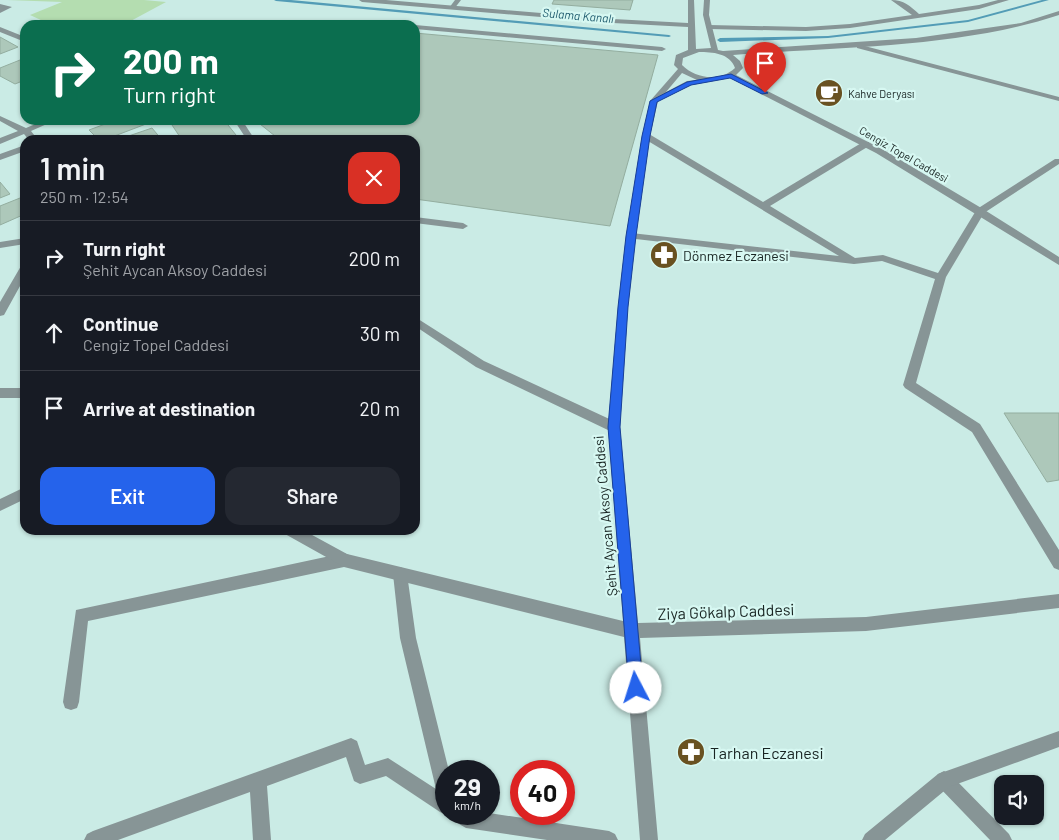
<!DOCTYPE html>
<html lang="en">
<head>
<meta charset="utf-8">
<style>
  body { margin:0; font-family:Barlow,sans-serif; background:#242831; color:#f1f3f6; height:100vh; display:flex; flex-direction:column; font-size:19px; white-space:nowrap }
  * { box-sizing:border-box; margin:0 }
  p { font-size:16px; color:#9ea1a6 }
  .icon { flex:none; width:28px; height:28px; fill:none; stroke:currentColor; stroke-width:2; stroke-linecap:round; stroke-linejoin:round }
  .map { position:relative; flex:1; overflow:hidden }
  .side { position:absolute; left:20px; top:135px; width:400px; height:400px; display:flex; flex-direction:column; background:#171b24; border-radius:15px; box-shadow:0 1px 4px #0004 }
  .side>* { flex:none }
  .hud { position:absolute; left:20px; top:20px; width:400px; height:105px; border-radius:15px; box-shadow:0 1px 4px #0004; background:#0b6e4f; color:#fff; overflow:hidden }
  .buttons { position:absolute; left:994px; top:775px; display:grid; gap:10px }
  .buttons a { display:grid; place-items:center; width:50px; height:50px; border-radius:10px; background:#171b24; box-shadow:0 1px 4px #0004; font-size:25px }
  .speed { position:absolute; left:435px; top:760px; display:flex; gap:10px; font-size:25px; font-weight:700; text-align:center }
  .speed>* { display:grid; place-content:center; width:65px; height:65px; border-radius:50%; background:#171b24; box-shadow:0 1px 4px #0004; line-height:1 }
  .speed small { font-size:12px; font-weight:400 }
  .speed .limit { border:8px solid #d22; background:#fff; color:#111 }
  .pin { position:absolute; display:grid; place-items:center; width:42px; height:42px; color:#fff; margin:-51px -21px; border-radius:50% 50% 50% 0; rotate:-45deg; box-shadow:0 0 5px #0007 }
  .pin .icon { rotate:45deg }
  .me { position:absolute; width:55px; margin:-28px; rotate:355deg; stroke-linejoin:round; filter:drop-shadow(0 0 4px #0008) }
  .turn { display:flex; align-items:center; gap:18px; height:105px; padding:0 20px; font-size:22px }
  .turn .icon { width:65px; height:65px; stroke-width:2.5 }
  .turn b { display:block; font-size:35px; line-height:42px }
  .round { display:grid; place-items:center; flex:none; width:52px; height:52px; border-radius:15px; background:#242831 }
  .summary { display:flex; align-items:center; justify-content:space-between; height:85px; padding:0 20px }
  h1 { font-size:30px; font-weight:600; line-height:38px }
  .button { display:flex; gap:10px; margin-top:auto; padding:10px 20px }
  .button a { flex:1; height:58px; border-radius:15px; background:#2563eb; color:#fff; font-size:20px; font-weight:600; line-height:58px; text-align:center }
  .button a+a { background:#242831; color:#f1f3f6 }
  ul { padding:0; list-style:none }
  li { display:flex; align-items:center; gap:15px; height:75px; padding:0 20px; border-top:1px solid #363941 }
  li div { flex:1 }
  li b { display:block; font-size:19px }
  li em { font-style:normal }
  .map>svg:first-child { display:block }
  .green { fill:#b4ddb0 }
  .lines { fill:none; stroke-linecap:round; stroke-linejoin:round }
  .stream { fill:#539cb6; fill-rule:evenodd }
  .building { fill:#adc8ba; stroke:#93ad9f }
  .service { fill:#879596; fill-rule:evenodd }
  .minor { fill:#879596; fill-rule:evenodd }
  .tertiary { fill:#879596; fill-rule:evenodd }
  .route { fill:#2563eb; stroke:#184099 }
  .labels { text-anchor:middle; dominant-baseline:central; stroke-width:4.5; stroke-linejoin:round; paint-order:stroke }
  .far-poi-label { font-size:11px; fill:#182422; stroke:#d7f8f2; text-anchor:start }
  .far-street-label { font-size:11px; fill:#182422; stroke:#d7f8f2 }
  .far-water-label { font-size:12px; font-style:italic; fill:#1e5a6d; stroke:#d7f8f2 }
  .poi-label { font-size:14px; fill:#182422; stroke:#d7f8f2; text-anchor:start }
  .street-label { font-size:14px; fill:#182422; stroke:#d7f8f2 }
  .near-street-label { font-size:16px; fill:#182422; stroke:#d7f8f2 }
  .near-poi-label { font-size:16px; fill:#182422; stroke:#d7f8f2; text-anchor:start }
</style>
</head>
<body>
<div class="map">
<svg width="1059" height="840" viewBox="0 0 1059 840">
  <rect width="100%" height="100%" fill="#caebe5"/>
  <path class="green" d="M7,0H144L166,2L127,23L128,25H33L43,21L30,15L62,2Z"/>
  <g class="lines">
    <path class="stream" d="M274,0H291L669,35L671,36L669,37L276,1Z
      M1042,0H1049L968,22L828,38L720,42L717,40L720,38L828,36L968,20Z"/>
  </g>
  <path class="building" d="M554,0H633L630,10L552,4Z
    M415,33L658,55L610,226L415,199V140H280L255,120H415Z
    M0,37L18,47L0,54Z
    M25,58V80L15,84L0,76V68Z
    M116,120H141L146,124L104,140H99L89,130Z
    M177,120H224L240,140H182L170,122Z
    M152,128L162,140H117Z
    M0,182L10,194L0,198Z
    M25,196V214L0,225V206Z
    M1004,413H1059V480L1047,482Z"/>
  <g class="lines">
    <path class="service" d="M891,0C904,0 910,6 919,14L979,5L998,0H1009L979,9L850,28L806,31L709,29L706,27L709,25L806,27L850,24L912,15Z
      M415,25L662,47L666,49L662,51L415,29Z
      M415,217L463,223L468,226L463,229L415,223Z"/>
    <path class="minor" d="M455,0H461L454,9H450L449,8Z
      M0,4L12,7L0,13Z
      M136,21L142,25H134L133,23Z
      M0,27L25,37V42L0,32Z
      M857,44L1059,97V101L857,48Z
      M0,116L26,128L45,120H56L31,131L38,140H29L24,134L0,144V138L18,131L0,121Z
      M234,120H242L255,140H247Z
      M643,134H649L763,202L863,142H869V146L770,206L855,258L883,255L938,273L977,209L1055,159H1059V164L984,213L946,277L916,383L980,424L1059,550V570L1054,568L972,432L905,388L903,385L935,279L882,261L854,264L627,238V234L631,233L839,256L643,138Z
      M25,145V151L0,160V154Z
      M25,238V244L0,248V242Z
      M25,265V277L4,315L0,316V302L21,266Z
      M415,317L484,361L618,423L620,427L618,431H610L476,367L415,326Z
      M25,487V499L0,511V499Z
      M344,553L349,555L351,560L349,565L344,567L88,621L79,702L77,708L71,710L65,708L63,702L76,610Z
      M400,567L405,569L407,574L416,638L449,771H446V814H449L446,815L440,812L386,776L360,784L354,781L346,757L267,786L271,840H253L250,792L118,840H84L87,834L93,831L351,738L357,741L365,765L388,758L436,789L400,638L393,574L395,569Z
      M944,771L950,774L1009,834L1012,840H990L938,786L935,780L938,774Z
      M489,813L609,831L615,834L618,840H547L466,828L452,820L449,814Z"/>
    <path class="tertiary" d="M359,0H386L613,19L688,23V0H694L696,49L711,48L703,15L704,0H710L709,15L718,50L723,51L916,38L1021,23L1059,11V15C960,48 837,47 733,55L740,61L743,68L736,75L882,149L983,209L1059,257V265L876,153L730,78L692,85L658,101L650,136L636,236L628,307L620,427L638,623L866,617L1059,594V608L866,631L640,638L658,840H640L624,637L344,567L285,534L283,530H303L347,554L623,621L608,427L618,307L626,236L642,136L650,101L678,69L674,65L676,55L688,50V27L613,23L362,2ZM699,52C712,52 730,53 735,68C720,82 696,79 682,65L683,58ZM682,73L697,80L687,81L666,92Z
      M0,388H25V398H0Z
      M1059,731V747L949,787L885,840H862L865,834L938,774Z"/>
  </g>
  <path class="route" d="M731,74L768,93L762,94L730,78L691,85L657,102L650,136L636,236L628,307L620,427L643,688L641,693L636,696L631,693L629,688L608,427L618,307L626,236L642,136L650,101L687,82Z"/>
  <defs>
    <symbol id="cafe-disc" viewBox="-11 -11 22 22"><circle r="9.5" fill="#695121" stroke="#d7f8f2"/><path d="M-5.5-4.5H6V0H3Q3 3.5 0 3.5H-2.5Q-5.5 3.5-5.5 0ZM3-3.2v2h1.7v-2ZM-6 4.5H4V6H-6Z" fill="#fff"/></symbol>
    <symbol id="pharmacy-disc" viewBox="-11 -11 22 22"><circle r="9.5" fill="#695121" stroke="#d7f8f2"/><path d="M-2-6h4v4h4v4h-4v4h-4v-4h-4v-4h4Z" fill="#fff"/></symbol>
  </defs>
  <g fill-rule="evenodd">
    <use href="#cafe-disc" x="813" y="77" width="32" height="32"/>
    <use href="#pharmacy-disc" x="648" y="239" width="32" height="32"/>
    <use href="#pharmacy-disc" x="675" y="736" width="32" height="32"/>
  </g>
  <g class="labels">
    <g class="far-poi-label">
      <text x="848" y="93">Kahve Deryası</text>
    </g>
    <g class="far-street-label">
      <text transform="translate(904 154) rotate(30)">Cengiz Topel Caddesi</text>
    </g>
    <g class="far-water-label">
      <text transform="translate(578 15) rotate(5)">Sulama Kanalı</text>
    </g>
    <g class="poi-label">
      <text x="683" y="255">Dönmez Eczanesi</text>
    </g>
    <g class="street-label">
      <text transform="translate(605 516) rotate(-95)">Şehit Aycan Aksoy Caddesi</text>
    </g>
    <g class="near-street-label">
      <text transform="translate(726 611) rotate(-2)">Ziya Gökalp Caddesi</text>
    </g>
    <g class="near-poi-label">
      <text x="710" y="752">Tarhan Eczanesi</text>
    </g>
  </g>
</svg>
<div class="buttons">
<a><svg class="icon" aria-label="sound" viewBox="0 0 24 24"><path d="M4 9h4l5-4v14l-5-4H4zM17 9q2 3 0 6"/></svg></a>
</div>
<div class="speed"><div>29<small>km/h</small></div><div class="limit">40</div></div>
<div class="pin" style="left:765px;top:93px;background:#d93025"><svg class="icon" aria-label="arrive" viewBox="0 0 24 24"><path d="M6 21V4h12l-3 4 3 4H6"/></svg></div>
<svg class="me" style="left:636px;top:688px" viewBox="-20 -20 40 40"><circle r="19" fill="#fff"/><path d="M0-13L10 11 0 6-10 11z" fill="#2563eb"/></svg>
<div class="hud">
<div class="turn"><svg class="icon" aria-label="right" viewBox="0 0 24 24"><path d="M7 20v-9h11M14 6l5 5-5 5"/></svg><div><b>200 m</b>Turn right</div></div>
</div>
<section class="side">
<div class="summary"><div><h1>1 min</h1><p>250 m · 12:54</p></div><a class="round" style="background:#d93025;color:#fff"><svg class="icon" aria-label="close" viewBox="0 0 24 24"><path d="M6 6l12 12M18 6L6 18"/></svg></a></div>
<ul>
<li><svg class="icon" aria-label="right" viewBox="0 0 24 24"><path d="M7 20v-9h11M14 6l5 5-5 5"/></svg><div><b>Turn right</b><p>Şehit Aycan Aksoy Caddesi</p></div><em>200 m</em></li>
<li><svg class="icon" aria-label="ahead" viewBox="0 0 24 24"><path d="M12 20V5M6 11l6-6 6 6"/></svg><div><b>Continue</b><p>Cengiz Topel Caddesi</p></div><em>30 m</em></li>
<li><svg class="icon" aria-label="arrive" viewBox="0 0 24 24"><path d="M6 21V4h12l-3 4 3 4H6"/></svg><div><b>Arrive at destination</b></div><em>20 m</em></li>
</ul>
<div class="button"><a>Exit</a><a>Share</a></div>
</section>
</div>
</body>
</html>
